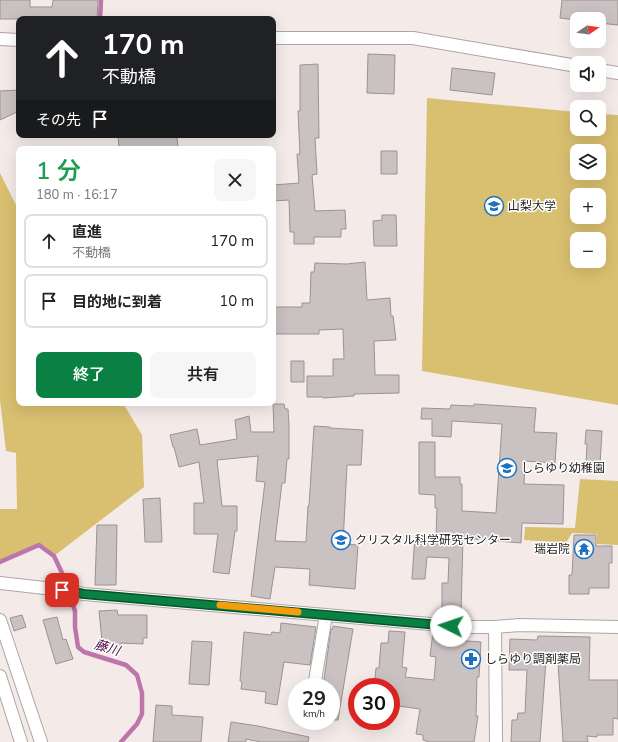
<!DOCTYPE html>
<html lang="ja">
<head>
<meta charset="utf-8">
<style>
  body { margin:0; font-family:"Nunito Sans","Noto Sans JP",sans-serif; background:#f6f6f6; color:#222; height:100vh; display:flex; flex-direction:column; font-size:15px; white-space:nowrap }
  * { box-sizing:border-box; margin:0 }
  p { font-size:13px; color:#767676 }
  .icon { flex:none; width:22px; height:22px; fill:none; stroke:currentColor; stroke-width:2; stroke-linecap:round; stroke-linejoin:round }
  .map { position:relative; flex:1; overflow:hidden }
  .drawer { position:absolute; left:16px; top:146px; width:260px; height:260px; display:flex; flex-direction:column; background:#fff; border-radius:8px; box-shadow:0 4px 16px #0002 }
  .drawer>* { flex:none }
  .banner { position:absolute; left:16px; top:16px; width:260px; height:122px; border-radius:8px; box-shadow:0 4px 16px #0002; background:#202124; color:#fff; overflow:hidden }
  .needle { width:26px; rotate:77deg }
  .buttons { position:absolute; left:570px; top:12px; display:grid; gap:8px }
  .buttons a { display:grid; place-items:center; width:36px; height:36px; border-radius:8px; background:#fff; box-shadow:0 4px 16px #0002; font-size:20px }
  .speed { position:absolute; left:288px; top:678px; display:flex; gap:8px; font-size:20px; font-weight:700; text-align:center }
  .speed>* { display:grid; place-content:center; width:52px; height:52px; border-radius:50%; background:#fff; box-shadow:0 4px 16px #0002; line-height:1 }
  .speed small { font-size:10px; font-weight:400 }
  .speed .limit { border:6px solid #d22; background:#fff; color:#111 }
  .pin { position:absolute; display:grid; place-items:center; width:34px; height:34px; color:#fff; margin:-17px; border-radius:8px; box-shadow:0 2px 6px #0006 }
  .me { position:absolute; width:44px; margin:-22px; rotate:274deg; stroke-linejoin:round; filter:drop-shadow(0 0 3px #0008) }
  .turn { display:flex; align-items:center; gap:14px; height:84px; padding:0 20px; font-size:18px }
  .turn .icon { width:52px; height:52px; stroke-width:2.5 }
  .turn b { display:block; font-size:28px; line-height:34px }
  .then { display:flex; align-items:center; height:38px; padding:0 20px; background:#0003; gap:8px; font-size:15px }
  .round { display:grid; place-items:center; flex:none; width:42px; height:42px; border-radius:8px; background:#f6f6f6 }
  .headline { display:flex; align-items:center; justify-content:space-between; height:68px; padding:0 20px }
  h1 { font-size:24px; font-weight:600; line-height:30px; color:#1e9e55 }
  .cta { display:flex; gap:8px; margin-top:auto; padding:8px 20px }
  .cta a { flex:1; height:46px; border-radius:8px; background:#0b8043; color:#fff; font-size:16px; font-weight:600; line-height:46px; text-align:center }
  .cta a+a { background:#f6f6f6; color:#222 }
  ul { padding:0; list-style:none }
  li { display:flex; align-items:center; gap:12px; height:54px; margin:0 8px 6px; padding:0 12px; border:2px solid #e0e0e0; border-radius:8px }
  li div { flex:1 }
  li b { display:block; font-size:15px }
  li em { font-style:normal }
  .map>svg:first-child { display:block }
  .green { fill:#d9bf70; fill-rule:evenodd }
  .lines { fill:none; stroke-linecap:round; stroke-linejoin:round }
  .stream { stroke:#bd76ab; stroke-width:4.5 }
  .building { fill:#c9c1c2; stroke:#9a9294 }
  .minor-casing { stroke:#aea6a4; stroke-width:14 }
  .minor { stroke:#fff; stroke-width:12 }
  .route-casing { stroke:#07532c; stroke-width:10 }
  .route { stroke:#0b8043; stroke-width:7 }
  .slow { stroke:#f59e0b; stroke-width:7 }
  .labels { text-anchor:middle; dominant-baseline:central; stroke-width:3; stroke-linejoin:round; paint-order:stroke }
  .poi-label { font-size:12px; fill:#262322; stroke:#fff; text-anchor:start }
  .water-label { font-size:13px; font-style:italic; fill:#49073d; stroke:#fff }
</style>
</head>
<body>
<div class="map">
<svg width="618" height="742" viewBox="0 0 618 742">
  <rect width="100%" height="100%" fill="#f4ebe9"/>
  <path class="green" d="M427,98L577,112V129H599V114L618,115V405L422,371ZM577,151H599V173H577ZM577,195H599V217H577ZM577,239H599V261H577Z
    M0,173L19,211V403H123L142,435L144,487L54,556L39,545L0,562V509H17L16,453L6,451L0,400Z
    M580,479L618,481V545L597,544V534L572,533L566,543L524,540L525,527L575,528Z"/>
  <g class="lines">
    <path class="stream" d="M100,19L101,0
      M0,562L39,545L54,556L63,575L75,611V627L78,647L84,652L126,665L137,675L142,693V714L137,724L121,742"/>
  </g>
  <path class="building" d="M0,0H30V7H52L53,0H98L97,19H0Z
    M562,0H618V25L599,23V19H577V20L560,18Z
    M368,54L395,55L394,94L367,93Z
    M318,64L319,138H315L317,174L312,175L315,211L345,210L346,229H341V237H314V244H294V232H290L289,200L273,201V185L299,183L297,154H300L298,111H300V65Z
    M452,68L495,73L492,95L450,90Z
    M19,90V111L0,120V91Z
    M118,135H177L178,149H119Z
    M381,151H397V174H381Z
    M382,215H396L397,246H374L373,221L382,220Z
    M365,262L367,300L390,298L391,316H393L396,340L374,341L375,375H399V393L354,394V396L323,398V397H307V376H333V359H344L343,329L319,330V334H273V307H302V303H310L311,272H314L315,263L347,264Z
    M291,361H304V382H291Z
    M273,404H284L285,409H288L289,425V459H287L285,483H282L275,541L306,542L308,506H309L314,426L330,427V428L363,430L361,465H347L343,544L358,545L355,589L309,585L310,569L275,567L270,599L251,596L265,482L256,481L258,456L217,460L222,506H237V531H235L229,574L213,572L218,534H194V503H204L199,462L179,467L174,447H173L170,435L197,429L200,445L237,439L235,420L249,416L251,432H274Z
    M474,404L536,408L534,432L557,433L555,463L525,461L524,484L564,485L563,524L522,523L521,543L463,538L461,614H444V608H442V583H448L449,558L427,557L425,579H412L415,536L436,538L437,508H435V495L419,494V442H435V477H460V484H462V511L496,513L502,424L452,421L451,437L432,436V419H421L422,408L450,409L451,405L474,406Z
    M586,430L602,431L600,465L586,464L587,444H585Z
    M160,498L162,542H145L143,499Z
    M97,525H117L116,585H95Z
    M574,535H596V546H612V563H609V588H589V594H569V575H572Z
    M117,610L118,615H147V638H143V644L121,643V651L107,652L106,641H102L99,611Z
    M22,615L26,627L14,631L10,618Z
    M57,617L63,640L66,639L73,659L56,664L43,620Z
    M281,623L316,627L310,665L284,662L277,705L265,703L266,692L241,689L242,682L240,681L244,632L271,635L272,632L280,633Z
    M333,626L353,629L338,720H331V687H323L331,629H333Z
    M389,631L405,632L402,667L407,668L405,677L434,680L436,657L430,656L433,632L454,635V640L481,642L479,677H477L476,716H478L474,742H427V741L423,740V735L416,734L420,709L391,705L392,694L391,693V687H374L376,668H379L381,643H388Z
    M538,636L590,637L589,680H618V719L613,718V735H597V737L587,736L588,742H563L558,662L546,661L540,742H511L512,720H517L518,713H525L527,670H509L510,639L537,640Z
    M192,641L212,642L209,685L189,684Z
    M156,705L172,706V715L203,717L201,742H153Z
    M231,722L258,726L309,737L308,742H260L246,739V742H228Z"/>
  <g class="lines">
    <defs>
      <path id="minor" d="M273,38H413L577,66
        M0,39L19,40
        M599,70L618,73
        M0,583L62,590L84,594L465,627H495L519,625L618,627
        M0,620L41,742
        M495,627L496,742
        M0,676L21,742
        M314,687L326,615"/>
    </defs>
    <use href="#minor" class="minor-casing"/>
    <use href="#minor" class="minor"/>
  </g>
  <g class="lines">
    <defs>
      <path id="route" d="M62,590L84,594L451,626"/>
    </defs>
    <use href="#route" class="route-casing"/>
    <use href="#route" class="route"/>
    <path class="slow" d="M220,605L298,612"/>
  </g>
  <defs>
    <symbol id="university-ring" viewBox="-11 -11 22 22"><circle r="9.5" fill="#fff" stroke="#1d71bf" stroke-width="1.5"/><path d="M0-5L7-2L0 1L-7-2ZM-4 1L0 2.5L4 1V4Q0 6-4 4Z" fill="#1d71bf"/></symbol>
    <symbol id="school-ring" viewBox="-11 -11 22 22"><circle r="9.5" fill="#fff" stroke="#1d71bf" stroke-width="1.5"/><path d="M0-5L7-2L0 1L-7-2ZM-4 1L0 2.5L4 1V4Q0 6-4 4Z" fill="#1d71bf"/></symbol>
    <symbol id="temple-ring" viewBox="-11 -11 22 22"><circle r="9.5" fill="#fff" stroke="#1d71bf" stroke-width="1.5"/><path d="M0-6L5-2H3V0L6.5 2.5H4V6H1.5V3h-3V6H-4V2.5H-6.5L-3 0V-2H-5Z" fill="#1d71bf"/></symbol>
    <symbol id="pharmacy-ring" viewBox="-11 -11 22 22"><circle r="9.5" fill="#fff" stroke="#1d71bf" stroke-width="1.5"/><path d="M-2-6h4v4h4v4h-4v4h-4v-4h-4v-4h4Z" fill="#1d71bf"/></symbol>
  </defs>
  <g fill-rule="evenodd">
    <use href="#university-ring" x="483" y="195" width="22" height="22"/>
    <use href="#school-ring" x="496" y="457" width="22" height="22"/>
    <use href="#university-ring" x="330" y="529" width="22" height="22"/>
    <use href="#temple-ring" x="573" y="538" width="22" height="22"/>
    <use href="#pharmacy-ring" x="460" y="648" width="22" height="22"/>
  </g>
  <g class="labels">
    <g class="poi-label">
      <text x="508" y="206">山梨大学</text>
      <text x="521" y="468">しらゆり幼稚園</text>
      <text x="355" y="540">クリスタル科学研究センター</text>
      <text x="570" y="549" text-anchor="end">瑞岩院</text>
      <text x="485" y="659">しらゆり調剤薬局</text>
    </g>
    <g class="water-label">
      <text transform="translate(107 648) rotate(17)">藤川</text>
    </g>
  </g>
</svg>
<div class="buttons">
<a><svg class="needle" viewBox="-14 -14 28 28"><path d="M0-13l5 13h-10z" fill="#e53935"/><path d="M0 13l5-13h-10z" fill="#767676"/></svg></a>
<a><svg class="icon" aria-label="sound" viewBox="0 0 24 24"><path d="M4 9h4l5-4v14l-5-4H4zM17 9q2 3 0 6"/></svg></a>
<a><svg class="icon" aria-label="search" viewBox="0 0 24 24"><circle cx="10" cy="10" r="6"/><path d="M15 15l6 6"/></svg></a>
<a><svg class="icon" aria-label="layers" viewBox="0 0 24 24"><path d="M12 4l9 5-9 5-9-5zM3 14l9 5 9-5"/></svg></a>
<a>+</a>
<a>−</a>
</div>
<div class="speed"><div>29<small>km/h</small></div><div class="limit">30</div></div>
<div class="pin" style="left:62px;top:590px;background:#d93025"><svg class="icon" aria-label="arrive" viewBox="0 0 24 24"><path d="M6 21V4h12l-3 4 3 4H6"/></svg></div>
<svg class="me" style="left:451px;top:626px" viewBox="-20 -20 40 40"><circle r="19" fill="#fff"/><path d="M0-13L10 11 0 6-10 11z" fill="#0b8043"/></svg>
<div class="banner">
<div class="turn"><svg class="icon" aria-label="ahead" viewBox="0 0 24 24"><path d="M12 20V5M6 11l6-6 6 6"/></svg><div><b>170 m</b>不動橋</div></div>
<div class="then">その先<svg class="icon" aria-label="arrive" viewBox="0 0 24 24"><path d="M6 21V4h12l-3 4 3 4H6"/></svg></div>
</div>
<section class="drawer">
<div class="headline"><div><h1>1 分</h1><p>180 m · 16:17</p></div><a class="round"><svg class="icon" aria-label="close" viewBox="0 0 24 24"><path d="M6 6l12 12M18 6L6 18"/></svg></a></div>
<ul>
<li><svg class="icon" aria-label="ahead" viewBox="0 0 24 24"><path d="M12 20V5M6 11l6-6 6 6"/></svg><div><b>直進</b><p>不動橋</p></div><em>170 m</em></li>
<li><svg class="icon" aria-label="arrive" viewBox="0 0 24 24"><path d="M6 21V4h12l-3 4 3 4H6"/></svg><div><b>目的地に到着</b></div><em>10 m</em></li>
</ul>
<div class="cta"><a>終了</a><a>共有</a></div>
</section>
</div>
</body>
</html>
